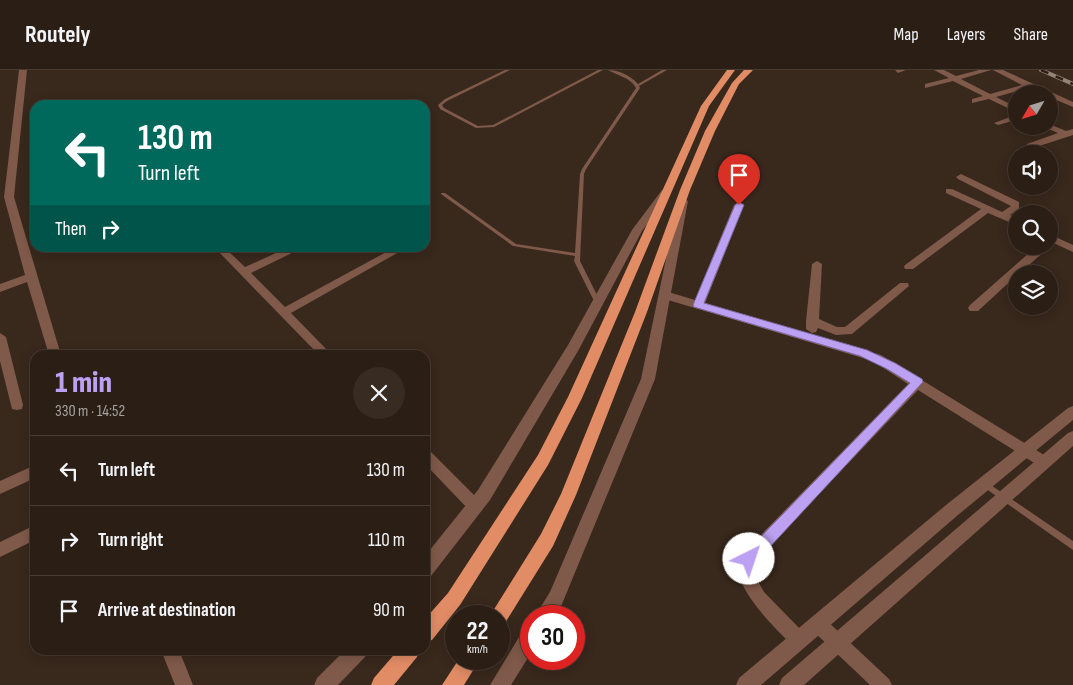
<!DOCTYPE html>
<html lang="en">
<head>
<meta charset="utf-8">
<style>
  body { margin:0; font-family:"Sofia Sans Condensed",sans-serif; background:#372b22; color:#f1f3f6; height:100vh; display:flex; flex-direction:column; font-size:19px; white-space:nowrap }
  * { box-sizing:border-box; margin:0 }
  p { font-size:16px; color:#a6a2a0 }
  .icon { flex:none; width:28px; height:28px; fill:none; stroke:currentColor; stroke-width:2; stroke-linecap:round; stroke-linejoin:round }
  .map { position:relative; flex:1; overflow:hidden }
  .sheet { position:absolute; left:30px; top:280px; width:400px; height:305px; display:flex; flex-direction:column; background:#2b1e15; border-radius:15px; box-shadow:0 2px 12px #0003,0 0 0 1px #473c34 }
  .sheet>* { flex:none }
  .hud { position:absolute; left:30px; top:30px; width:400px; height:152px; border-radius:15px; box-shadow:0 2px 12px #0003,0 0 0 1px #473c34; background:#00695c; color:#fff; overflow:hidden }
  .needle { width:32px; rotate:231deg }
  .tools { position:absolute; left:1008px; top:15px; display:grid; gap:10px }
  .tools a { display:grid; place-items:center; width:50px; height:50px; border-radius:50%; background:#2b1e15; box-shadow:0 2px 12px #0003,0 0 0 1px #473c34; font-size:25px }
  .speed { position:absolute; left:445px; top:535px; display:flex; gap:10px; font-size:25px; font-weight:700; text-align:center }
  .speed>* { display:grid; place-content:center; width:65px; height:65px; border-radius:50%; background:#2b1e15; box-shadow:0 2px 12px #0003,0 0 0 1px #473c34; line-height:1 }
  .speed small { font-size:12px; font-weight:400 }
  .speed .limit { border:8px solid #d22; background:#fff; color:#111 }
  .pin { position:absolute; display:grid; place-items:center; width:42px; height:42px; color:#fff; margin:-51px -21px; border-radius:50% 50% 50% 0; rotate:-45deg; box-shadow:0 0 5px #0007 }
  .pin .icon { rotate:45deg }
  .me { position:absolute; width:55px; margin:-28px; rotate:41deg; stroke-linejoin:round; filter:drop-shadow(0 0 4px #0008) }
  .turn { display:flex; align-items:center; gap:18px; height:105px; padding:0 25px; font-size:22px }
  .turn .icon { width:65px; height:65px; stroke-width:2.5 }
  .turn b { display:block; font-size:35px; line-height:42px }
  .then { display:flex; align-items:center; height:48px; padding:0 25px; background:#0003; gap:10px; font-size:19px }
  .round { display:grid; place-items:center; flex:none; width:52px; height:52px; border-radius:26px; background:#372b22 }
  .head { display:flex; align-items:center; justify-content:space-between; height:85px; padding:0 25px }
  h1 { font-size:30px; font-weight:800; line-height:38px; color:#bca0f2 }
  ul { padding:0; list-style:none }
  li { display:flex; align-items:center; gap:15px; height:70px; padding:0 25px; border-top:1px solid #473c34 }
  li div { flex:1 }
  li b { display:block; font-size:19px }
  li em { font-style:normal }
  header { display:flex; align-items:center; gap:30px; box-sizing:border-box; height:70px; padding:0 25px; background:#2b1e15; border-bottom:1px solid #473c34 }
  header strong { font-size:24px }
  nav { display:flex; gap:28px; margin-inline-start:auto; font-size:18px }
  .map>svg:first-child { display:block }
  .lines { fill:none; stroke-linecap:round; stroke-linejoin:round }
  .service { fill:#7f5949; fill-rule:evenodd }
  .minor { fill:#7f5949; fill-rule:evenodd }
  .tertiary { fill:#7f5949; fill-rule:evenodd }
  .trunk { fill:#e28c66; fill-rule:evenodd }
  .rail-casing { stroke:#93847a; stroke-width:4 }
  .rail { stroke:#2e1e13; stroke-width:2.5; stroke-dasharray:8; stroke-linecap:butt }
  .route { fill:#bca0f2; stroke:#7a689d }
</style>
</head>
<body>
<header>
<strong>Routely</strong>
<nav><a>Map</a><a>Layers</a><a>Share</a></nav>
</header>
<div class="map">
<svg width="1073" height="615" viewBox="0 0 1073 615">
  <rect width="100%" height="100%" fill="#39281c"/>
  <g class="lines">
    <path class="service" d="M505,0H510L447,31L442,35L444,38L478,56L493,55L598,0H603L494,57L476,58L440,39L438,35L445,29Z
      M608,0C619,0 631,6 638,14L662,0H667L639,16L640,18L586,99L584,104L580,191L601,233L598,235L595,233L574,191L575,186L513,176L441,124V123H445L516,174L575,183L580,104L582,99L636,18C630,7 618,6 608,0Z
      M985,411L1073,471V480L982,416L981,414L982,412Z"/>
    <path class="minor" d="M19,0H27L14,127L61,285H49L27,212L0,222V214L25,205L4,127Z
      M895,0H906L898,3Z
      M934,0H944L956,6L979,0H991L961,9L990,24L1022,15L993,0H1003L1073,32V37L1049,27V24H1041L1028,18L996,27L1016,37V42L989,29L972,33V29L983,26L953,11L925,18V14L949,8Z
      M1016,45V50L998,55L994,53Z
      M1049,54L1066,61L1073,59V65L1033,78H1027V74L1058,63L1046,58L1045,56H1049Z
      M961,104L1019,132V139L1010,145L1016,148V155L988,143L913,199H905L904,197L905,195L981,139L946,123V119H952L1002,142L1011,136L958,109L956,107Z
      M739,132L744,135L705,233L881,285L1049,388L1051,392L1049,396L1044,398L1039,396L918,320L760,486L751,499L764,522L805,564L808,570L805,576L799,579L793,576C769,552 746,530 735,497L750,476L908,314L873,291L661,228L659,225L665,221L695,230L734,135Z
      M1049,164L1073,175V182L1049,171Z
      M1049,175V176L1048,178L1019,204H1016V206L978,241H970L968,238L970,235L1037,176Z
      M215,178H225L245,197L287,178H299L298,180L251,203L285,237L390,180H398L399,182L291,243L332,285H319Z
      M817,191L822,194L819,249L837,257H845L900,213H908L909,216L852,264L836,265L818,258L816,262L812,263L806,259V251L812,194Z
      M0,263L6,267L23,335L22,339L17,340L12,339L0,291Z
      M425,379L430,381L480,431L482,436L480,441L475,443L470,441L425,394Z
      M35,395V408L0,424V411Z
      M35,455V470L0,487V472Z
      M818,546L824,548L889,609L892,615H870L812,560L810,554L812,548Z
      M161,580H179L193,615H175Z"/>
    <path class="tertiary" d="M666,119L671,122L642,161L578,281L490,430L431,506L425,509V486L478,420L568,275L632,160L662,120Z
      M683,128L688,131L655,309L562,534L555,546H535L550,522L641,309L678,131Z
      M1073,336V350L958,445L761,615H736L739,608L946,435L1068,338Z
      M1073,361V376L804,615H779L782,608L1068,363Z
      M531,557V583L511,615H490L524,559Z
      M345,580H367L365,587L338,615H314L317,608Z"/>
    <path class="trunk" d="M727,0H735L709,36L582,328L548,395L460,535L432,570L425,572V549L448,523L538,385L568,327L701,36Z
      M744,0H753L739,14L715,61L690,120L647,242L576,425L553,476L505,553L499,556V546H490L493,541L541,464L561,424L635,242L680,120L705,61L732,13Z
      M398,580H419L417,587L394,615H371L374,608Z
      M459,589H480L464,615H442Z"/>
    <defs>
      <path id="rail" d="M1041,0L1073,14"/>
    </defs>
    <use href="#rail" class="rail-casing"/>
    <use href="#rail" class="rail"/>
  </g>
  <path class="route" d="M739,132L744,135L704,233L867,280L895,293L922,309L923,312L754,494L749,496L744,494L742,489L744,484L910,313L887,299L860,286L694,237L693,235L735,135Z"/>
</svg>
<div class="tools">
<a><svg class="needle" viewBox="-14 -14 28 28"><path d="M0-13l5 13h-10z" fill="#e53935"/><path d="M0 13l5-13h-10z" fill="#a6a2a0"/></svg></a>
<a><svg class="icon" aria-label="sound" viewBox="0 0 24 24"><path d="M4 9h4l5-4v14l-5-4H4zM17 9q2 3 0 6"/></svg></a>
<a><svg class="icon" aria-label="search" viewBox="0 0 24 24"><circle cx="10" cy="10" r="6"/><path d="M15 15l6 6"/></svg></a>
<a><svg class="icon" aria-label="layers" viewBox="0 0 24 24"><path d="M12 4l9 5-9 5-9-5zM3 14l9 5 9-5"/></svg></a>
</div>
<div class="speed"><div>22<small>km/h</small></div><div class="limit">30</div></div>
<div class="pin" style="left:739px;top:135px;background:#d93025"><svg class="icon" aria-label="arrive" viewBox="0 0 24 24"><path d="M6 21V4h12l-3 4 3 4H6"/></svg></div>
<svg class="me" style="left:749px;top:489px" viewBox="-20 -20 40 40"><circle r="19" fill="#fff"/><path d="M0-13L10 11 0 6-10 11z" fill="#bca0f2"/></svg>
<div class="hud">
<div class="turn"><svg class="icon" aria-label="left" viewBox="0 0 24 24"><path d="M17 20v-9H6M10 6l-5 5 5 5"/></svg><div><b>130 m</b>Turn left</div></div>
<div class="then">Then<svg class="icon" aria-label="right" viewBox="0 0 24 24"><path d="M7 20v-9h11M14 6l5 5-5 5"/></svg></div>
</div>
<section class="sheet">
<div class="head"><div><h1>1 min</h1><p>330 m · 14:52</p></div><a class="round"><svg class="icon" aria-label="close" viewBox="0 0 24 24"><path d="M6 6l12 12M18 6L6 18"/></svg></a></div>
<ul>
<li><svg class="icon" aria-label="left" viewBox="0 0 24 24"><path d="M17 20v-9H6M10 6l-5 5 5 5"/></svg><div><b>Turn left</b></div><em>130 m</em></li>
<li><svg class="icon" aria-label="right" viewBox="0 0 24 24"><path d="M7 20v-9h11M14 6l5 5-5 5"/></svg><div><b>Turn right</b></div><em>110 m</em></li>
<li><svg class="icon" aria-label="arrive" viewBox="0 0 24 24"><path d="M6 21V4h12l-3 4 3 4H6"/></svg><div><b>Arrive at destination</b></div><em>90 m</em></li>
</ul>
</section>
</div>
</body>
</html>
